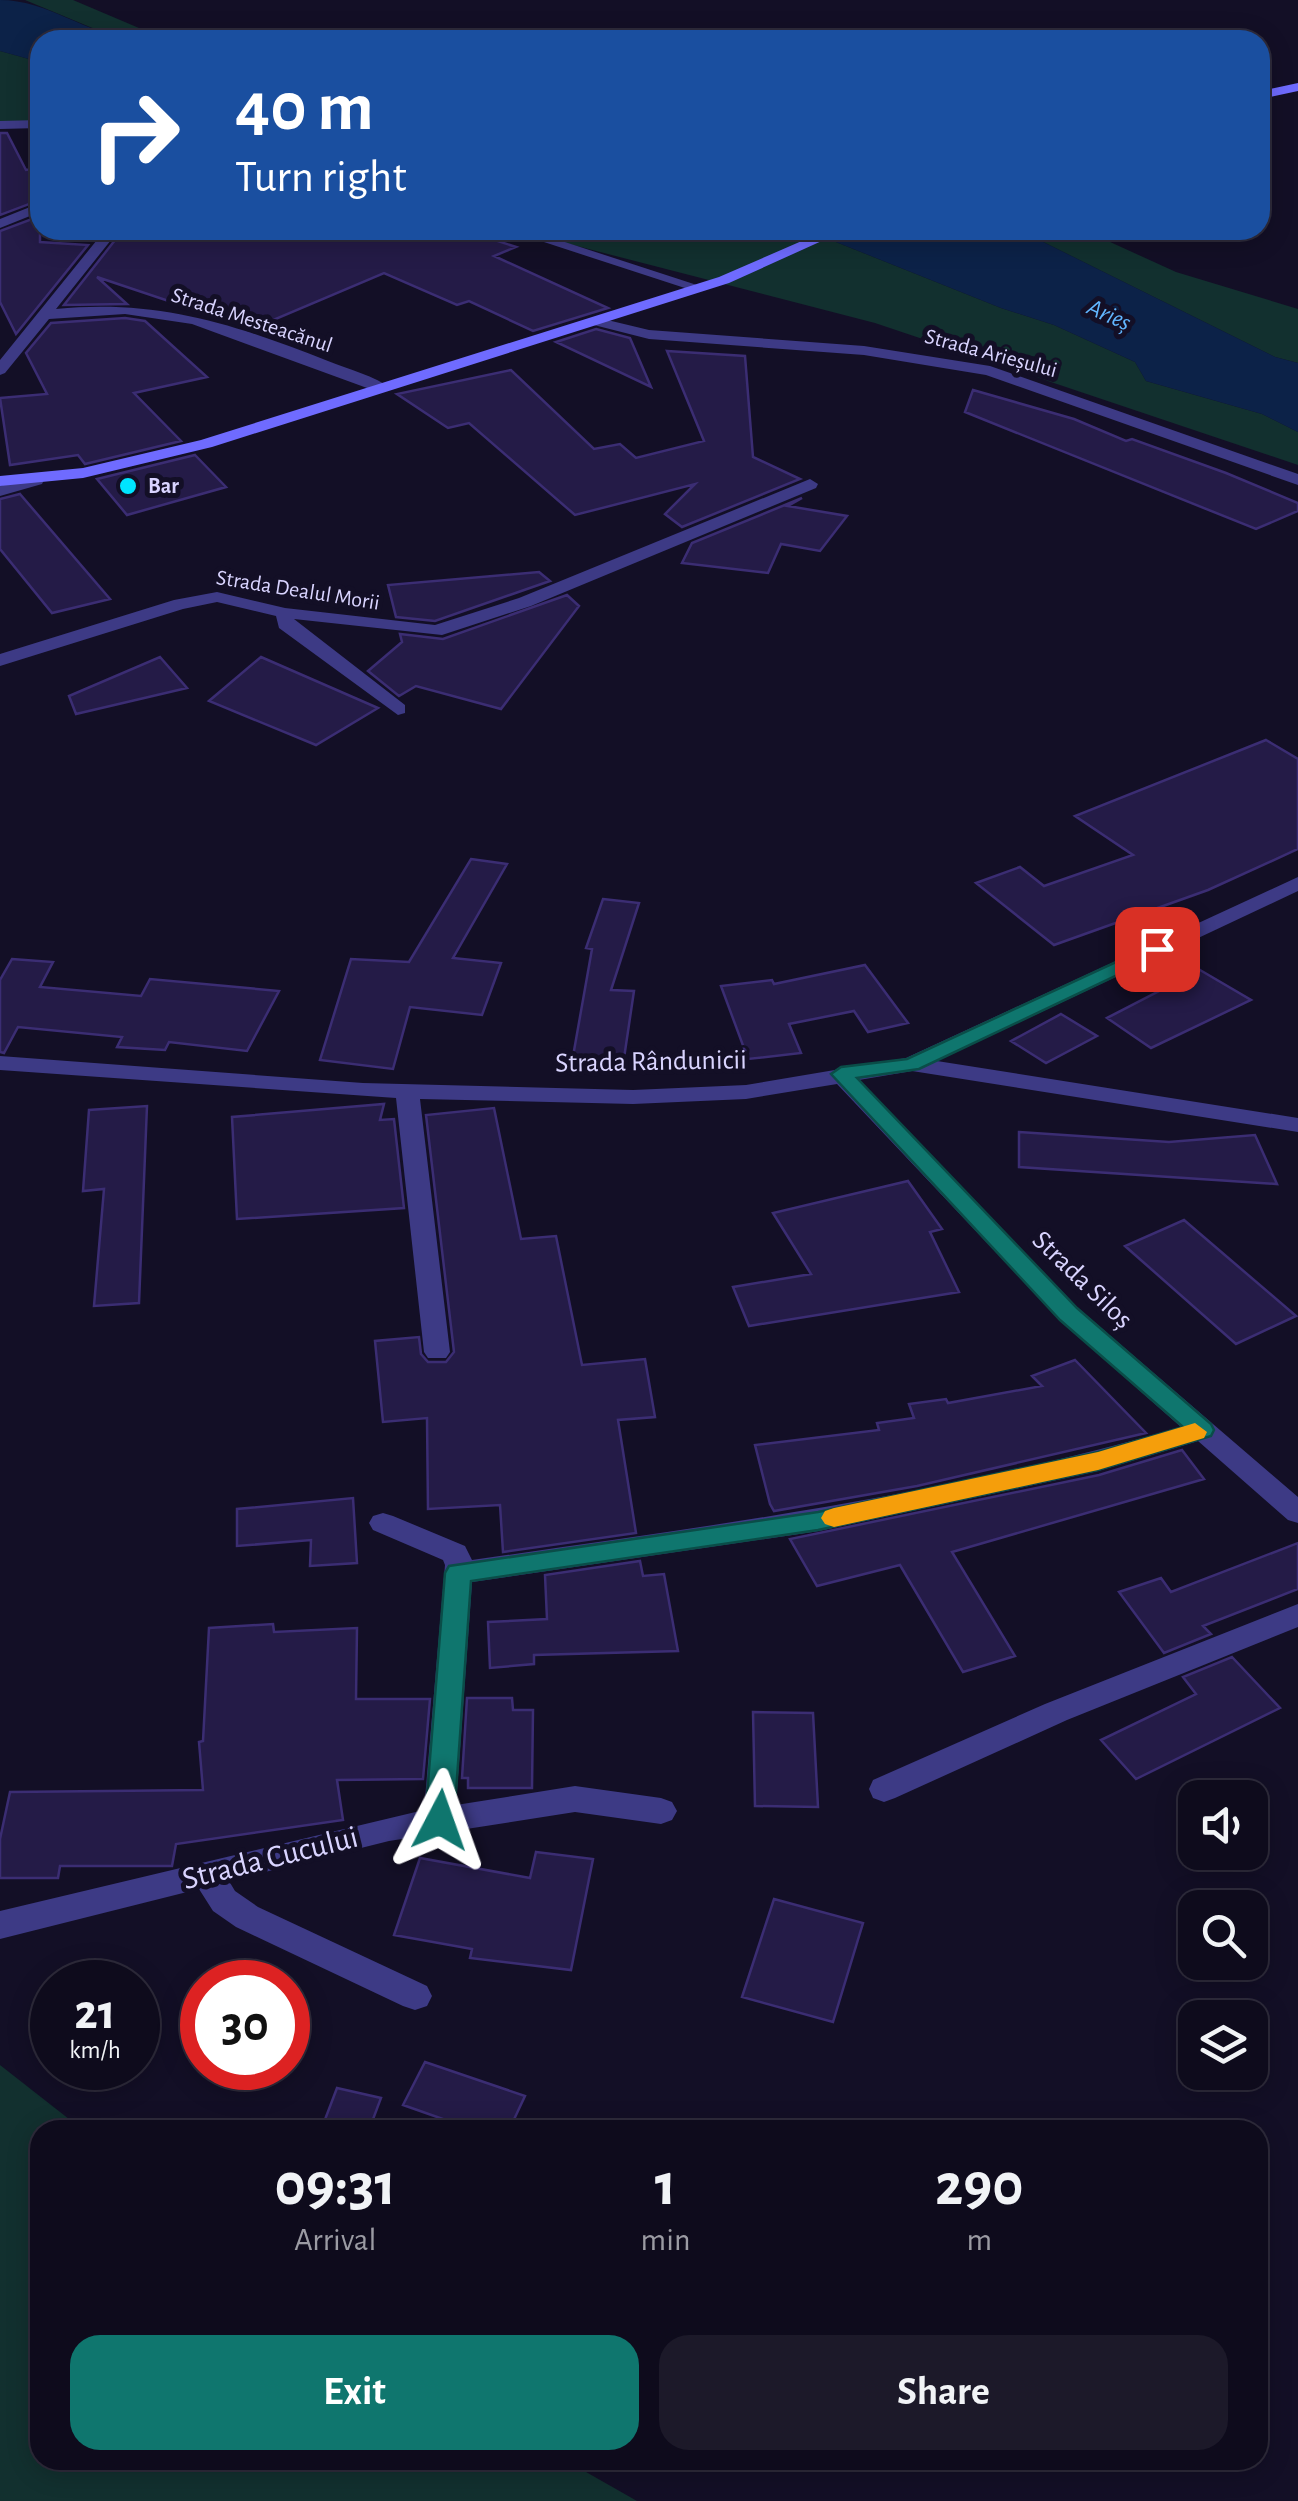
<!DOCTYPE html>
<html lang="en">
<head>
<meta charset="utf-8">
<style>
  body { margin:0; font-family:"Alegreya Sans",sans-serif; background:#1c1929; color:#f1f3f6; height:100vh; display:flex; flex-direction:column; font-size:38px; white-space:nowrap }
  * { box-sizing:border-box; margin:0 }
  p { font-size:32px; color:#9b9ba3 }
  .icon { flex:none; width:55px; height:55px; fill:none; stroke:currentColor; stroke-width:2; stroke-linecap:round; stroke-linejoin:round }
  .map { position:relative; flex:1; overflow:hidden }
  .side { position:absolute; left:30px; top:2120px; width:1238px; height:350px; display:flex; flex-direction:column; background:#0e0b1c; border-radius:30px; box-shadow:0 5px 25px #0003,0 0 0 2px #2e2b3b }
  .side>* { flex:none }
  .top-card { position:absolute; left:30px; top:30px; width:1240px; height:210px; border-radius:30px; box-shadow:0 5px 25px #0003,0 0 0 2px #2e2b3b; background:#1a4fa0; color:#fff; overflow:hidden }
  .controls { position:absolute; left:1178px; top:1780px; display:grid; gap:20px }
  .controls a { display:grid; place-items:center; width:90px; height:90px; border-radius:20px; background:#0e0b1c; box-shadow:0 5px 25px #0003,0 0 0 2px #2e2b3b; font-size:50px }
  .speed { position:absolute; left:30px; top:1960px; display:flex; gap:20px; font-size:50px; font-weight:700; text-align:center }
  .speed>* { display:grid; place-content:center; width:130px; height:130px; border-radius:50%; background:#0e0b1c; box-shadow:0 5px 25px #0003,0 0 0 2px #2e2b3b; line-height:1 }
  .speed small { font-size:25px; font-weight:400 }
  .speed .limit { border:15px solid #d22; background:#fff; color:#111 }
  .pin { position:absolute; display:grid; place-items:center; width:85px; height:85px; color:#fff; margin:-42px; border-radius:20px; box-shadow:0 5px 15px #0006 }
  .me { position:absolute; width:110px; margin:-55px; rotate:4deg; stroke-linejoin:round; filter:drop-shadow(0 0 8px #0008) }
  .turn { display:flex; align-items:center; gap:35px; height:210px; padding:0 40px; font-size:45px }
  .turn .icon { width:130px; height:130px; stroke-width:2.5 }
  .turn b { display:block; font-size:70px; line-height:85px }
  .eta { display:flex; justify-content:space-evenly; align-items:center; height:170px; text-align:center }
  .eta b { font-size:60px; font-weight:700; line-height:70px }
  .button { display:flex; gap:20px; margin-top:auto; padding:20px 40px }
  .button a { flex:1; height:115px; border-radius:30px; background:#0f766e; color:#fff; font-size:40px; font-weight:700; line-height:115px; text-align:center }
  .button a+a { background:#1c1929; color:#f1f3f6 }
  .map>svg:first-child { display:block }
  .green { fill:#12302f }
  .water { fill:#0c2248 }
  .building { fill:#241b47; stroke:#3b2d73; stroke-width:2.5 }
  .lines { fill:none; stroke-linecap:round; stroke-linejoin:round }
  .street { fill:#3d3a85; fill-rule:evenodd }
  .secondary { fill:#6f6bff; fill-rule:evenodd }
  .route { fill:#0f766e; stroke:#0a4d48; stroke-width:2.5 }
  .slow { fill:#f59e0b }
  .poi-dot { fill:#00e5ff; stroke:#130f26; stroke-width:4 }
  .labels { text-anchor:middle; dominant-baseline:central; stroke-width:10; stroke-linejoin:round; paint-order:stroke }
  .far-street-label { font-size:22px; fill:#d9d4ff; stroke:#130f26 }
  .far-poi-label { font-size:22px; font-weight:bold; fill:#d9d4ff; stroke:#130f26; text-anchor:start }
  .far-water-label { font-size:25px; font-style:italic; fill:#62b6ff; stroke:#130f26 }
  .street-label { font-size:28px; fill:#d9d4ff; stroke:#130f26 }
  .near-street-label { font-size:32px; fill:#d9d4ff; stroke:#130f26 }
</style>
</head>
<body>
<div class="map">
<svg width="1298" height="2501" viewBox="0 0 1298 2501">
  <rect width="100%" height="100%" fill="#130f26"/>
  <path class="green" d="M25,0H73L139,28L185,40L114,37Z
    M0,51L40,62V126L0,127Z
    M515,230H806L1001,308L1054,325L1135,362L1146,381L1262,414L1298,432V465L875,323Z
    M1019,230H1073L1097,236L1176,272L1298,309V363L1275,357Z
    M0,2065L83,2130H40V2460H565L637,2501H0Z"/>
  <path class="water" d="M0,0C47,0 85,33 132,40H40V62L0,51Z
    M806,230H1019L1275,357L1298,363V432L1262,414L1146,381L1135,362L1054,325L1001,308Z"/>
  <path class="building" d="M0,133H7L26,170L40,168V200L0,215Z
    M40,216V242L88,245L16,334L0,302V231Z
    M123,230H464L516,247L494,256L608,308L533,331L469,301L457,305L384,273L252,329L97,277L127,304L64,305Z
    M125,318L145,321L207,377L134,393L181,441L85,464L78,455L10,465L0,398L47,394L26,353L51,323Z
    M596,329L630,338L651,387L556,342Z
    M667,351L745,356L753,457L800,479L682,527L665,514L695,484L575,515L469,423L448,428L397,394L511,370L594,449L620,444L636,458L704,441Z
    M973,390L1074,419L1126,441L1132,439L1226,473L1298,503V511L1256,529L965,412Z
    M195,455L226,487L127,515L97,479Z
    M20,494L110,599L52,613L0,549V499Z
    M802,498L788,506L847,516L820,551L781,544L768,573L682,563L692,543Z
    M539,572L550,581L435,621L396,617L388,585Z
    M567,595L579,606L501,709L416,686L399,696L368,671L402,642L400,634L443,639Z
    M160,657L187,688L76,714L69,696Z
    M261,657L378,708L316,745L209,701Z
    M1266,740L1298,759V849L1208,890L1054,945L976,883L1020,867L1044,886L1133,855L1075,816Z
    M471,859L507,864L453,958L501,963L482,1015L410,1007L393,1069L320,1060L351,959L409,962Z
    M603,899L639,903L611,990L634,991L623,1065L572,1062L592,949L586,948Z
    M12,959L53,962L40,987L141,996L150,979L279,991L247,1051L169,1042L165,1050L117,1047L122,1037L18,1027L4,1053L0,1052V980Z
    M865,965L908,1023L868,1032L854,1011L789,1024L801,1053L748,1059L721,986L772,980L774,984Z
    M1200,970L1251,1000L1151,1048L1107,1018Z
    M1061,1014L1097,1036L1046,1063L1011,1041Z
    M384,1104L380,1120L394,1119L404,1208L237,1219L232,1117Z
    M147,1106L139,1303L94,1306L104,1189L83,1191L89,1110Z
    M494,1108L521,1239L556,1236L582,1365L645,1359L655,1417L618,1420L636,1533L503,1552L500,1505L428,1509L427,1418L383,1422L375,1341L419,1337L421,1354L428,1362H446L454,1352L426,1115Z
    M1019,1132L1169,1142L1255,1135L1277,1184L1019,1167Z
    M908,1181L942,1229L930,1232L959,1292L749,1326L733,1287L811,1274L773,1213Z
    M1184,1220L1296,1316L1236,1344L1125,1246Z
    M1075,1360L1146,1433L917,1486L774,1511L770,1504L755,1445L879,1430L877,1423L914,1418L909,1404L946,1399L948,1403L1042,1386L1032,1376Z
    M1182,1450L1204,1479L952,1552L1015,1656L963,1672L900,1565L817,1586L790,1539L1099,1475Z
    M353,1498L357,1563L310,1566L311,1540L237,1546V1509Z
    M1298,1543V1589L1203,1626L1211,1634L1164,1653L1119,1592L1161,1578L1171,1592Z
    M640,1561L643,1576L664,1574L678,1651L534,1655V1664L490,1668L488,1622L547,1619L545,1575Z
    M273,1624L274,1632L357,1628L356,1699H430L423,1779L337,1780L343,1820L176,1844L172,1866H60L58,1878H0V1839L10,1792L203,1790L199,1742L203,1741L209,1628Z
    M1232,1657L1280,1708L1136,1779L1101,1740L1196,1694L1183,1677Z
    M467,1698H512L513,1710H533L532,1788H468V1778H462Z
    M753,1712L813,1713L818,1807L755,1806Z
    M536,1852L593,1859L571,1970L470,1958L472,1949L394,1935L420,1858L530,1878Z
    M774,1899L863,1923L833,2022L742,1997Z
    M425,2062L525,2096L509,2130H474L403,2105Z
    M337,2088L381,2098L369,2130H321Z"/>
  <g class="lines">
    <path class="street" d="M40,120V128L0,129V121Z
      M40,203V212L0,228V219Z
      M105,230H119L56,309C158,299 234,324 328,361C348,369 375,376 392,389L378,392L192,324L125,314L49,319L5,373L0,375V360Z
      M507,230H528L703,287L691,290Z
      M599,318L649,330L864,346L990,366L1298,474V485L986,375L864,355L649,339L594,325L592,322Z
      M36,475L44,480L42,484L0,496V486Z
      M810,479L818,484L816,488L531,606L442,635L294,619L405,705V713L398,715L279,628L276,616L217,602L183,609L0,666V654L174,600L217,592L285,608L435,625L519,598Z
      M1298,877V891L937,1061L1298,1118V1132L912,1071L859,1080L1078,1308L1298,1497V1523L1288,1520L1198,1441L1098,1471L819,1531L472,1582L456,1805L575,1786L661,1798L672,1802L677,1811L672,1820L661,1824L575,1812L389,1841L229,1881L235,1891L258,1907L427,1986L432,1996L427,2006L415,2010L403,2006L236,1927L213,1911L199,1889L0,1939V1911L424,1810L445,1565L443,1560L373,1530L369,1523L373,1516L383,1513L393,1516L465,1546L472,1560C710,1526 950,1495 1181,1427L1060,1320L837,1084L746,1099L633,1104L420,1099L450,1352L446,1358H428L424,1352L396,1098L0,1070V1056L363,1083L633,1090L746,1085L906,1058Z
      M1298,1604V1627L1067,1720L895,1798L884,1802L873,1798L869,1789L873,1780L1045,1704Z"/>
    <path class="secondary" d="M1298,83V91L1260,99V91Z
      M827,230H846L729,283L212,447L83,478L0,486V476L83,468L201,440L719,277Z"/>
  </g>
  <path class="route" d="M1157,943L1167,949L1164,953L919,1069L857,1078L1077,1308L1211,1424L1214,1430L1211,1436L1098,1470L818,1530L471,1581L454,1820L450,1828L440,1832L429,1828L425,1820L445,1573L449,1566L818,1512L1098,1452L1183,1427L1060,1320L831,1074L841,1067L907,1059Z"/>
  <path class="slow" d="M1195,1423L1207,1432L1204,1438L1098,1470L834,1527L825,1524L821,1518L825,1511L834,1508L1098,1452Z"/>
  <circle class="poi-dot" cx="128" cy="486" r="10"/>
  <g class="labels">
    <g class="far-street-label">
      <text transform="translate(252 320) rotate(18)">Strada Mesteacănul</text>
      <text transform="translate(991 353) rotate(15)">Strada Arieșului</text>
      <text transform="translate(298 590) rotate(9)">Strada Dealul Morii</text>
    </g>
    <g class="far-poi-label">
      <text x="148" y="486">Bar</text>
    </g>
    <g class="far-water-label">
      <text transform="translate(1109 315) rotate(24)">Arieș</text>
    </g>
    <g class="street-label">
      <text transform="translate(651 1062) rotate(-1)">Strada Rândunicii</text>
      <text transform="translate(1082 1280) rotate(44)">Strada Siloș</text>
    </g>
    <g class="near-street-label">
      <text transform="translate(270 1858) rotate(-14)">Strada Cucului</text>
    </g>
  </g>
</svg>
<div class="controls">
<a><svg class="icon" aria-label="sound" viewBox="0 0 24 24"><path d="M4 9h4l5-4v14l-5-4H4zM17 9q2 3 0 6"/></svg></a>
<a><svg class="icon" aria-label="search" viewBox="0 0 24 24"><circle cx="10" cy="10" r="6"/><path d="M15 15l6 6"/></svg></a>
<a><svg class="icon" aria-label="layers" viewBox="0 0 24 24"><path d="M12 4l9 5-9 5-9-5zM3 14l9 5 9-5"/></svg></a>
</div>
<div class="speed"><div>21<small>km/h</small></div><div class="limit">30</div></div>
<div class="pin" style="left:1157px;top:949px;background:#d93025"><svg class="icon" aria-label="arrive" viewBox="0 0 24 24"><path d="M6 21V4h12l-3 4 3 4H6"/></svg></div>
<svg class="me" style="left:440px;top:1820px" viewBox="-20 -20 40 40"><path d="M0-17L14 15 0 8-14 15z" fill="#0f766e" stroke="#fff" stroke-width="4"/></svg>
<div class="top-card">
<div class="turn"><svg class="icon" aria-label="right" viewBox="0 0 24 24"><path d="M7 20v-9h11M14 6l5 5-5 5"/></svg><div><b>40 m</b>Turn right</div></div>
</div>
<section class="side">
<div class="eta">
<div><b>09:31</b><p>Arrival</p></div>
<div><b>1</b><p>min</p></div>
<div><b>290</b><p>m</p></div>
</div>
<div class="button"><a>Exit</a><a>Share</a></div>
</section>
</div>
</body>
</html>
